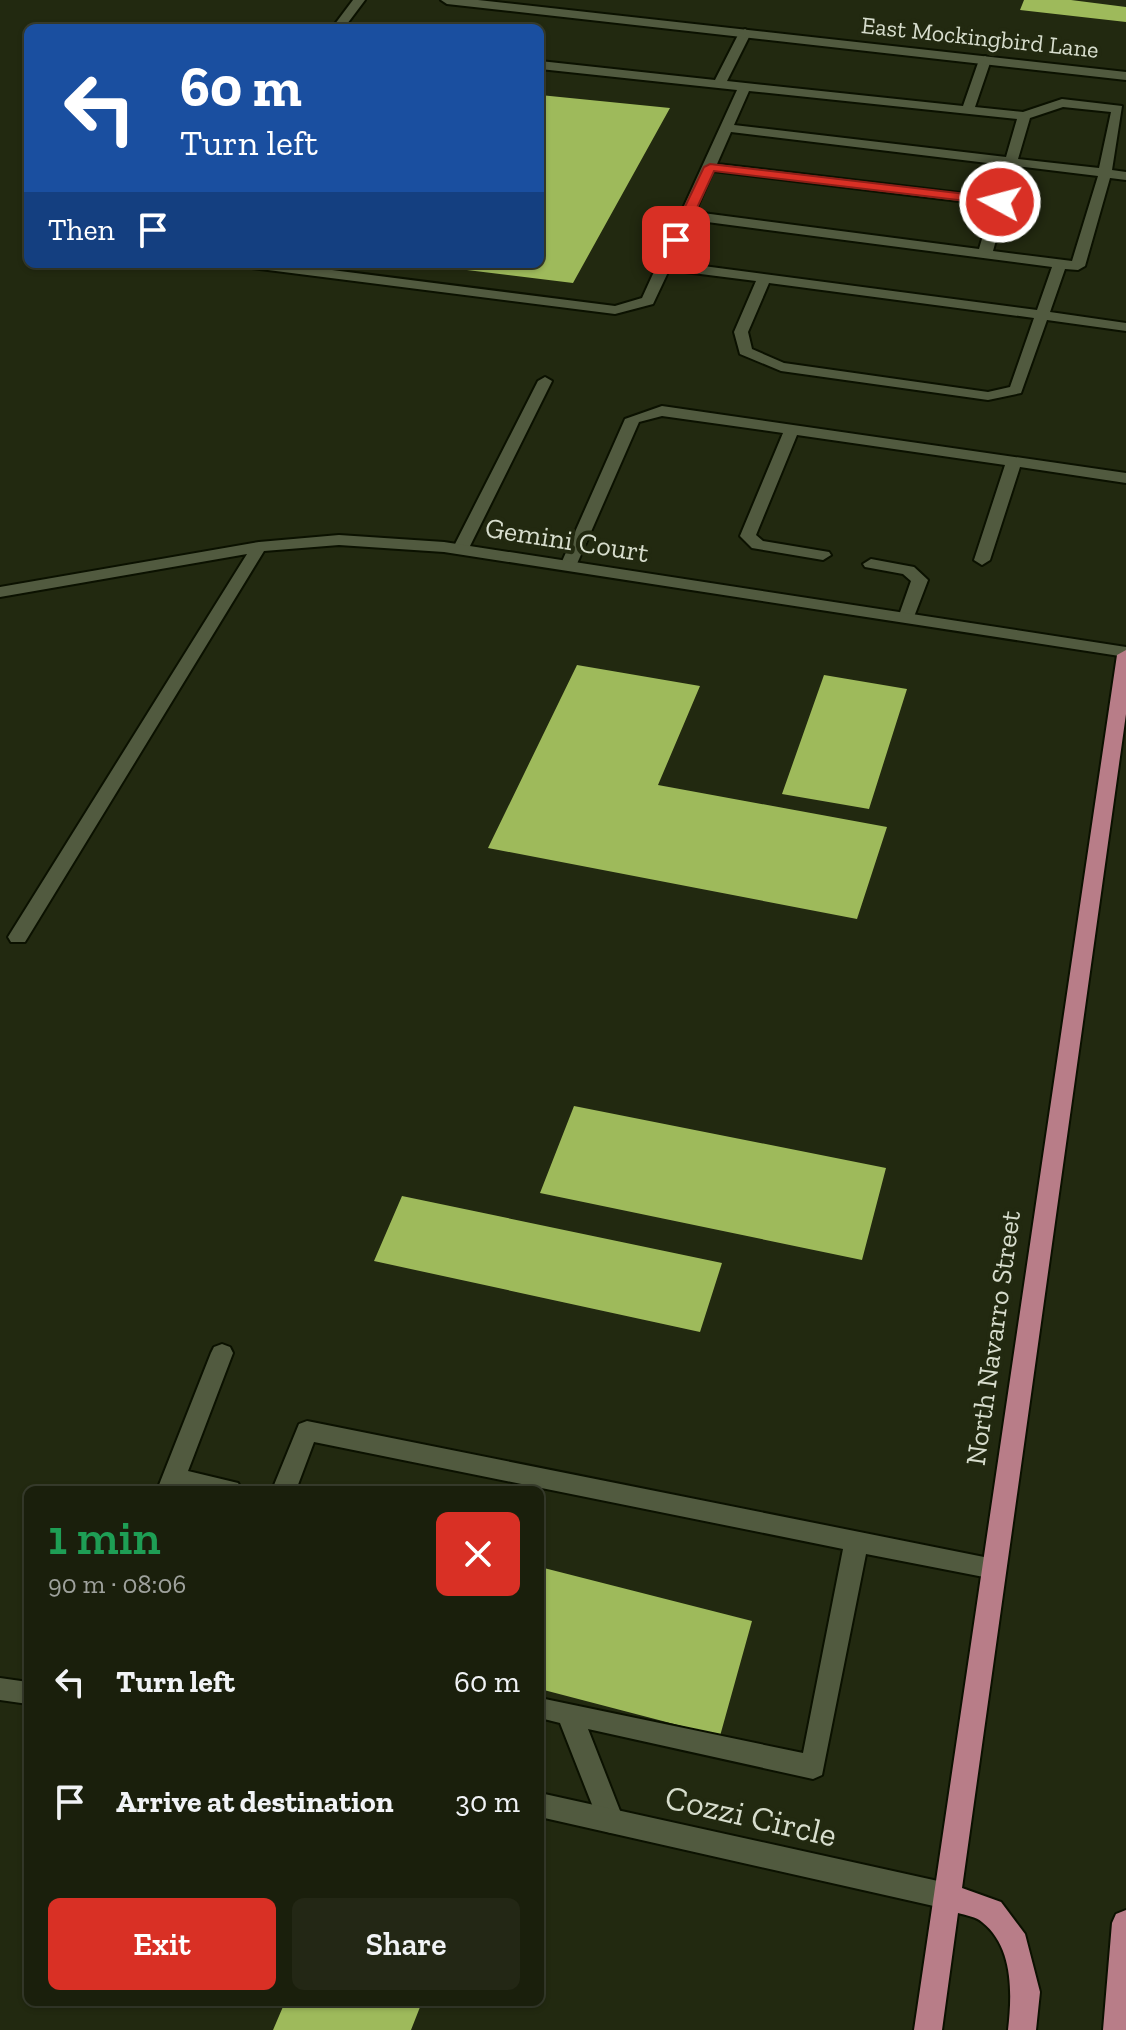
<!DOCTYPE html>
<html lang="en">
<head>
<meta charset="utf-8">
<style>
  body { margin:0; font-family:"Zilla Slab",serif; background:#232715; color:#f1f3f6; height:100vh; display:flex; flex-direction:column; font-size:30px; white-space:nowrap }
  * { box-sizing:border-box; margin:0 }
  p { font-size:26px; color:#9fa29d }
  .icon { flex:none; width:44px; height:44px; fill:none; stroke:currentColor; stroke-width:2; stroke-linecap:round; stroke-linejoin:round }
  .map { position:relative; flex:1; overflow:hidden }
  .sheet { position:absolute; left:24px; top:1486px; width:520px; height:520px; display:flex; flex-direction:column; background:#1a1f0c; border-radius:12px; box-shadow:0 2px 6px #0004,0 0 0 2px #383d2d }
  .sheet>* { flex:none }
  .banner { position:absolute; left:24px; top:24px; width:520px; height:244px; border-radius:12px; box-shadow:0 2px 6px #0004,0 0 0 2px #383d2d; background:#1a4fa0; color:#fff; overflow:hidden }
  .pin { position:absolute; display:grid; place-items:center; width:68px; height:68px; color:#fff; margin:-34px; border-radius:16px; box-shadow:0 4px 12px #0006 }
  .me { position:absolute; width:88px; margin:-44px; rotate:277deg; stroke-linejoin:round; filter:drop-shadow(0 0 6px #0008) }
  .turn { display:flex; align-items:center; gap:28px; height:168px; padding:0 24px; font-size:36px }
  .turn .icon { width:104px; height:104px; stroke-width:2.5 }
  .turn b { display:block; font-size:56px; line-height:68px }
  .then { display:flex; align-items:center; height:76px; padding:0 24px; background:#0003; gap:16px; font-size:30px }
  .round { display:grid; place-items:center; flex:none; width:84px; height:84px; border-radius:12px; background:#232715 }
  .headline { display:flex; align-items:center; justify-content:space-between; height:136px; padding:0 24px }
  h1 { font-size:48px; font-weight:600; line-height:60px; color:#1e9e55 }
  .button { display:flex; gap:16px; margin-top:auto; padding:16px 24px }
  .button a { flex:1; height:92px; border-radius:12px; background:#d93025; color:#fff; font-size:32px; font-weight:600; line-height:92px; text-align:center }
  .button a+a { background:#232715; color:#f1f3f6 }
  ul { padding:0; list-style:none }
  li { display:flex; align-items:center; gap:24px; height:120px; padding:0 24px }
  li div { flex:1 }
  li b { display:block; font-size:30px }
  li em { font-style:normal }
  .map>svg:first-child { display:block }
  .building { fill:#9eba5b }
  .lines { fill:none; stroke-linecap:round; stroke-linejoin:round }
  .service-casing { stroke:#0b1100; stroke-width:4 }
  .minor-casing { stroke:#0b1100; stroke-width:4 }
  .secondary-casing { stroke:#0b1100; stroke-width:4 }
  .primary-casing { stroke:#0b1100; stroke-width:4 }
  .service { fill:#515a3f; fill-rule:evenodd }
  .minor { fill:#515a3f; fill-rule:evenodd }
  .secondary { fill:#515a3f; fill-rule:evenodd }
  .primary { fill:#b87d88; fill-rule:evenodd }
  .route { fill:#d93025; stroke:#8d1f18; stroke-width:2 }
  .labels { text-anchor:middle; dominant-baseline:central; stroke-width:8; stroke-linejoin:round; paint-order:stroke }
  .far-street-label { font-size:24px; fill:#d7ddcd; stroke:#222910 }
  .street-label { font-size:28px; fill:#d7ddcd; stroke:#222910 }
  .near-street-label { font-size:34px; fill:#d7ddcd; stroke:#222910 }
</style>
</head>
<body>
<div class="map">
<svg width="1126" height="2030" viewBox="0 0 1126 2030">
  <rect width="100%" height="100%" fill="#222910"/>
  <path class="building" d="M1024,0H1071L1126,7V22L1020,10Z
    M540,95L670,108L573,283L434,266L540,264Z
    M577,665L700,686L658,785L887,827L857,919L488,848Z
    M824,675L907,689L869,809L782,794Z
    M574,1106L886,1168L862,1260L540,1193Z
    M402,1196L722,1263L700,1332L374,1261Z
    M540,1567L752,1621L720,1736L540,1689Z
    M285,2002H422L411,2030H273Z"/>
  <g class="lines">
    <defs>
      <path id="service" d="M353,0H365L344,28H332Z
        M745,29L751,33L727,81L963,106L979,60L985,56L991,60L975,107L1023,112L1062,99L1122,106L1112,170L1126,172V180L1110,178L1085,266L1078,270L1065,269L1050,312L1126,323V331L1047,320L1021,393L988,400L781,371L740,354L734,332L756,281L669,270L653,304L615,314L252,268L245,264H285L615,306L642,298L737,90L540,69V61L715,80L739,33ZM749,91L1017,119L1006,157L734,125ZM1063,107L1111,112L1099,168L1018,159L1030,118ZM731,132L1004,165L994,197L717,164ZM1016,166L1098,176L1072,261L993,251ZM713,171L992,205L979,249L695,212ZM692,220L1052,267L1037,310L673,262ZM769,283L1034,318L1010,387L988,392L784,363L752,349L748,332Z
        M545,377L552,381L468,550L466,553H454L452,550L538,381Z
        M662,406L1126,473V483L1020,467L990,560L982,565L974,560L1005,465L797,435L756,535L763,541L829,552L831,555L823,560L752,548L740,536L783,433L662,416L639,422L576,566L574,569H562L560,566L625,419Z
        M871,559L914,567L928,580L912,622L906,623L898,618L911,581L903,574L865,567L863,564Z
        M222,1344L230,1347L233,1353L188,1471L238,1483L242,1490H157L211,1353L214,1347Z
        M307,1421L994,1559L1003,1562L1006,1569L1003,1576L994,1579L866,1554L822,1775L813,1779L588,1729L624,1821L620,1830L611,1833L602,1830L560,1723L540,1718V1698L803,1753L843,1549L314,1442L296,1490H272L299,1424Z"/>
      <path id="minor" d="M339,535L444,542L1126,647V657L444,552L339,545L264,551L25,942H11L8,937L247,554L0,597V587L259,542Z
        M0,1678L28,1682V1704L0,1700Z
        M540,1793L947,1883L957,1887L961,1896L957,1905L947,1909L540,1817Z"/>
      <path id="secondary" d="M441,0H478L1126,72V80L447,4Z"/>
      <path id="primary" d="M1126,650V714L962,1888L1001,1902L1025,1934L1040,1992L1036,2030H1008C1012,1995 1014,1947 982,1922C977,1917 965,1915 958,1913L942,2030H914L1117,655Z
        M1126,1910V2030H1103L1112,1923L1116,1914Z"/>
    </defs>
    <use href="#service" class="service-casing"/>
    <use href="#minor" class="minor-casing"/>
    <use href="#secondary" class="secondary-casing"/>
    <use href="#primary" class="primary-casing"/>
    <use href="#service" class="service"/>
    <use href="#minor" class="minor"/>
    <use href="#secondary" class="secondary"/>
    <use href="#primary" class="primary"/>
  </g>
  <path class="route" d="M710,164L1000,198L1006,202L1000,205L714,171L682,240L671,242L669,240L704,167Z"/>
  <g class="labels">
    <g class="far-street-label">
      <text transform="translate(980 37) rotate(6)">East Mockingbird Lane</text>
    </g>
    <g class="street-label">
      <text transform="translate(567 540) rotate(9)">Gemini Court</text>
      <text transform="translate(993 1338) rotate(-82)">North Navarro Street</text>
    </g>
    <g class="near-street-label">
      <text transform="translate(751 1816) rotate(13)">Cozzi Circle</text>
    </g>
  </g>
</svg>
<div class="pin" style="left:676px;top:240px;background:#d93025"><svg class="icon" aria-label="arrive" viewBox="0 0 24 24"><path d="M6 21V4h12l-3 4 3 4H6"/></svg></div>
<svg class="me" style="left:1000px;top:202px" viewBox="-20 -20 40 40"><circle r="17" fill="#d93025" stroke="#fff" stroke-width="3"/><path d="M0-11L8 9 0 5-8 9z" fill="#fff"/></svg>
<div class="banner">
<div class="turn"><svg class="icon" aria-label="left" viewBox="0 0 24 24"><path d="M17 20v-9H6M10 6l-5 5 5 5"/></svg><div><b>60 m</b>Turn left</div></div>
<div class="then">Then<svg class="icon" aria-label="arrive" viewBox="0 0 24 24"><path d="M6 21V4h12l-3 4 3 4H6"/></svg></div>
</div>
<section class="sheet">
<div class="headline"><div><h1>1 min</h1><p>90 m · 08:06</p></div><a class="round" style="background:#d93025;color:#fff"><svg class="icon" aria-label="close" viewBox="0 0 24 24"><path d="M6 6l12 12M18 6L6 18"/></svg></a></div>
<ul>
<li><svg class="icon" aria-label="left" viewBox="0 0 24 24"><path d="M17 20v-9H6M10 6l-5 5 5 5"/></svg><div><b>Turn left</b></div><em>60 m</em></li>
<li><svg class="icon" aria-label="arrive" viewBox="0 0 24 24"><path d="M6 21V4h12l-3 4 3 4H6"/></svg><div><b>Arrive at destination</b></div><em>30 m</em></li>
</ul>
<div class="button"><a>Exit</a><a>Share</a></div>
</section>
</div>
</body>
</html>
